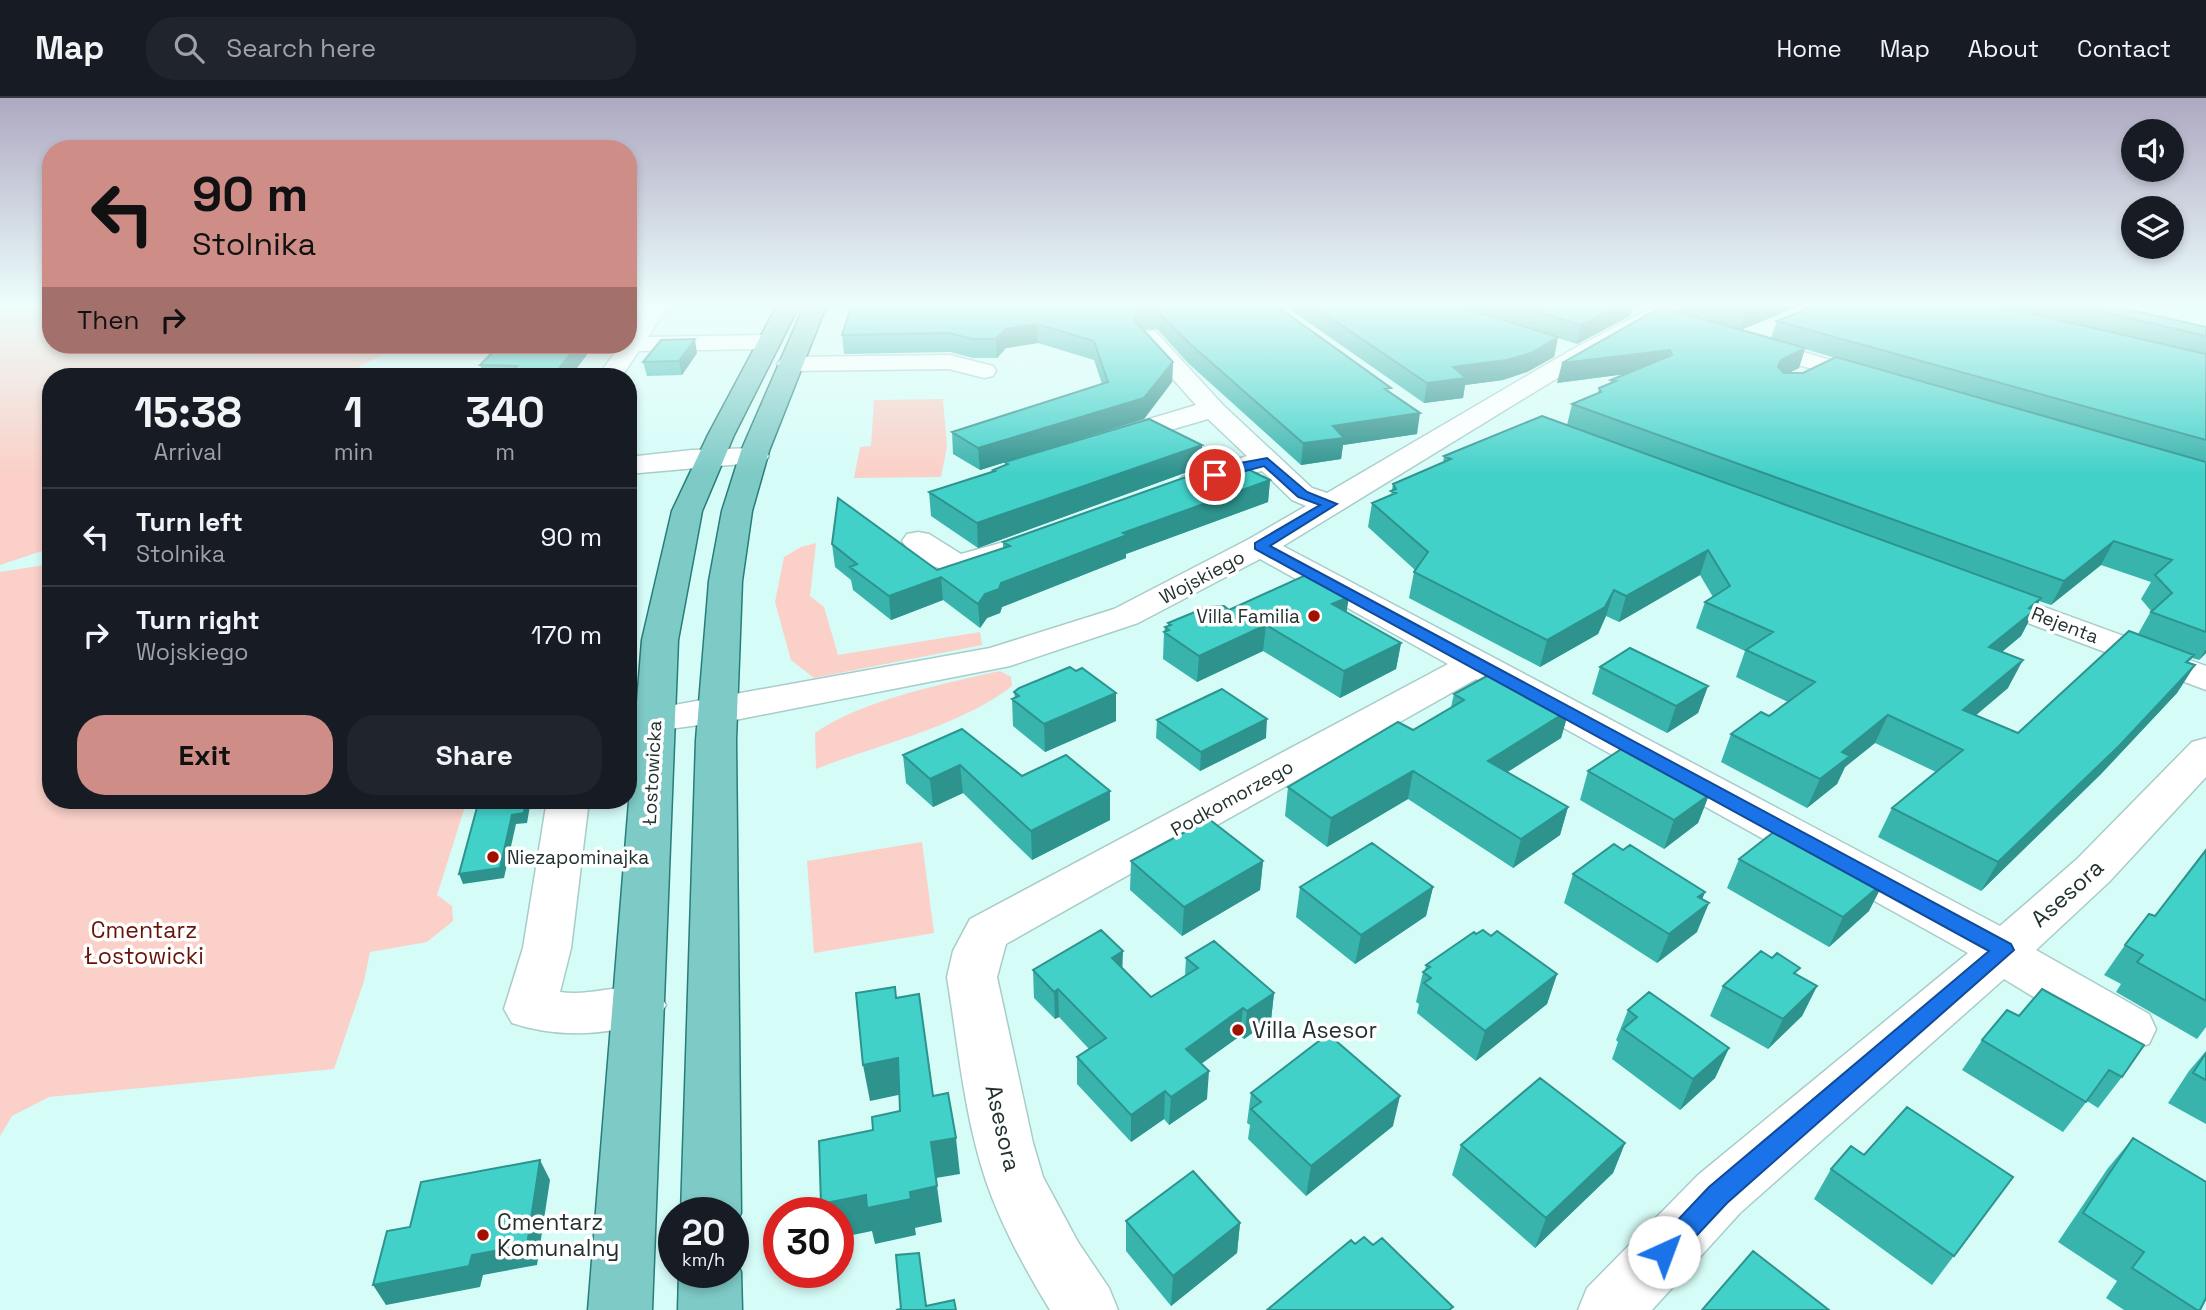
<!DOCTYPE html>
<html lang="en">
<head>
<meta charset="utf-8">
<style>
  body { margin:0; font-family:"Space Grotesk",sans-serif; background:#20242c; color:#f1f3f6; height:100vh; display:flex; flex-direction:column; font-size:26px; white-space:nowrap }
  * { box-sizing:border-box; margin:0 }
  p { font-size:23px; color:#9ea1a6 }
  .icon { flex:none; width:38px; height:38px; fill:none; stroke:currentColor; stroke-width:2; stroke-linecap:round; stroke-linejoin:round }
  .map { position:relative; flex:1; overflow:hidden }
  .side { position:absolute; left:42px; top:270px; width:595px; height:441px; display:flex; flex-direction:column; background:#171b24; border-radius:28px; box-shadow:0 4px 10px #0003 }
  .side>* { flex:none }
  .banner { position:absolute; left:42px; top:42px; width:595px; height:214px; border-radius:28px; box-shadow:0 4px 10px #0003; background:#ce8d87; color:#111; overflow:hidden }
  .controls { position:absolute; left:2121px; top:21px; display:grid; gap:14px }
  .controls a { display:grid; place-items:center; width:63px; height:63px; border-radius:50%; background:#171b24; box-shadow:0 4px 10px #0003; font-size:35px }
  .speed { position:absolute; left:658px; top:1099px; display:flex; gap:14px; font-size:35px; font-weight:700; text-align:center }
  .speed>* { display:grid; place-content:center; width:91px; height:91px; border-radius:50%; background:#171b24; box-shadow:0 4px 10px #0003; line-height:1 }
  .speed small { font-size:18px; font-weight:400 }
  .speed .limit { border:10px solid #d22; background:#fff; color:#111 }
  .pin { position:absolute; display:grid; place-items:center; width:60px; height:60px; color:#fff; margin:-30px; border:4px solid #fff; border-radius:50%; box-shadow:0 2px 7px #0007 }
  .me { position:absolute; width:77px; margin:-38px; rotate:43deg; stroke-linejoin:round; filter:drop-shadow(0 0 5px #0008) }
  .turn { display:flex; align-items:center; gap:24px; height:147px; padding:0 35px; font-size:32px }
  .turn .icon { width:91px; height:91px; stroke-width:2.5 }
  .turn b { display:block; font-size:49px; line-height:60px }
  .then { display:flex; align-items:center; height:66px; padding:0 35px; background:#0003; gap:14px; font-size:26px }
  .eta { display:flex; justify-content:space-evenly; align-items:center; height:119px; text-align:center }
  .eta b { font-size:42px; font-weight:600; line-height:49px }
  .cta { display:flex; gap:14px; margin-top:auto; padding:14px 35px }
  .cta a { flex:1; height:80px; border-radius:28px; background:#ce8d87; color:#111; font-size:28px; font-weight:600; line-height:80px; text-align:center }
  .cta a+a { background:#20242c; color:#f1f3f6 }
  ul { padding:0; list-style:none }
  li { display:flex; align-items:center; gap:21px; height:98px; padding:0 35px; border-top:2px solid #363941 }
  li div { flex:1 }
  li b { display:block; font-size:26px }
  li em { font-style:normal }
  header { display:flex; align-items:center; gap:42px; box-sizing:border-box; height:98px; padding:0 35px; background:#171b24; border-bottom:2px solid #363941 }
  header strong { font-size:33px }
  nav { display:flex; gap:38px; margin-inline-start:auto; font-size:24px }
  .search { width:490px; height:63px; background:#20242c; display:flex; align-items:center; gap:18px; box-sizing:border-box; padding:0 24px; border-radius:28px; color:#9ea1a6; font-size:26px }
  .map>svg:first-child { display:block }
  .green { fill:#fad0c8 }
  .lines { fill:none; stroke-linecap:round; stroke-linejoin:round }
  .minor-casing { stroke:#a7ccc9; stroke-width:3 }
  .major-casing { stroke:#267d79; stroke-width:3 }
  .minor { fill:#fff; fill-rule:evenodd }
  .major { fill:#7ecac6; fill-rule:evenodd }
  .wall { fill:#39b4ad; fill-rule:evenodd }
  .shaded-wall { fill:#2e928d }
  .building { fill:#42d1c9; stroke:#2e928d; stroke-width:2 }
  .route { fill:#1a73e8; stroke:#114b97; stroke-width:2 }
  .poi-dot { fill:#a41000; stroke:#fff; stroke-width:2.5 }
  .labels { text-anchor:middle; dominant-baseline:central; stroke-width:7; stroke-linejoin:round; paint-order:stroke }
  .street-label { font-size:19px; fill:#233231; stroke:#fff }
  .poi-label { font-size:19px; fill:#233231; stroke:#fff; text-anchor:end }
  .near-street-label { font-size:23px; fill:#233231; stroke:#fff }
  .near-park-label { font-size:23px; fill:#671208; stroke:#fff }
  .near-poi-label { font-size:23px; fill:#233231; stroke:#fff; text-anchor:start }
</style>
</head>
<body>
<header>
<strong>Map</strong>
<div class="search"><svg class="icon" aria-label="search" viewBox="0 0 24 24"><circle cx="10" cy="10" r="6"/><path d="M15 15l6 6"/></svg>Search here</div>
<nav><a>Home</a><a>Map</a><a>About</a><a>Contact</a></nav>
</header>
<div class="map">
<svg width="2206" height="1212" viewBox="0 0 2206 1212">
  <rect width="100%" height="100%" fill="#d6fcf8"/>
  <path class="green" d="M0,206H51V247H419L394,255H385L343,278H51V450L0,467Z
    M943,301L947,348L941,379L854,380L860,349L871,348L874,302Z
    M816,445L810,498L824,509L838,557L980,534L982,547L814,580L791,562L775,504L784,459L801,449Z
    M51,466V702H467L437,797L452,808L453,823L427,844L370,854L364,883L334,971L49,999L12,1018L0,1038V474Z
    M1000,573L1011,579L1012,588C964,627 874,648 816,671L815,635C859,603 946,585 1000,573Z
    M922,744L934,835L814,855L807,763Z"/>
  <g class="lines">
    <defs>
      <path id="minor" d="M648,206H670L648,239L769,237L780,244L769,251L639,253L622,278H598L620,247H628V235Z
        M1659,206H1686L1587,262L1283,448L2000,828L2077,761L2192,644L2206,640V679L2109,784L2036,852L2149,916L2156,931L2149,946L2130,952L2111,946L2004,881L1740,1115L1652,1212H1578L1587,1190L1698,1077L1968,855L1476,581L1006,846L997,879L1033,1045L1043,1079L1078,1144L1109,1190L1118,1212H1050C1026,1173 1001,1127 986,1083C964,1018 958,946 947,879L953,853L970,821L1448,566L1260,461L1138,525L1010,568L735,622L655,633L641,629L635,621L641,613L990,550L1114,511L1249,441L1306,408L1292,402L1262,373C1236,377 1207,397 1182,391L1177,385L1182,379L1247,358L1208,321L1109,350L1099,348L1095,342L1099,336L1196,307L1139,243L1136,238L1139,233H1155L1223,307L1312,390L1327,395L1571,252Z
        M1751,239L1880,276L1883,281L1880,286L1871,288L1743,251L1739,246L1743,241Z
        M950,257L993,268L996,273L993,278L984,280L949,271L789,273L781,271L777,266L781,261L789,259Z
        M755,350L765,352L769,358L765,364L628,376V359L692,352Z
        M918,434L929,436L961,456L1004,444L1015,447L1020,454C1014,462 1006,464 997,467C963,479 924,475 902,443L907,436Z
        M1984,487L2206,568V592L1972,504L1967,497L1972,490Z
        M547,702H589L571,850L560,894C594,899 626,882 658,893L666,907L658,921C610,937 560,941 512,925L504,911L523,850Z"/>
      <path id="major" d="M778,206H800L734,337L702,413L678,542L652,1212H588L642,542L672,413L708,337Z
        M805,206H827L769,353L752,413L742,483L736,642L741,1115L733,1133V1115H681L696,642L709,483L722,413L741,353Z
        M733,1155L741,1174L742,1212H678L679,1174H733Z"/>
    </defs>
    <use href="#minor" class="minor-casing"/>
    <use href="#major" class="major-casing"/>
    <use href="#minor" class="minor"/>
    <use href="#major" class="major"/>
  </g>
  <path class="wall" d="M1134,206H1165L1152,208L1391,295L1417,336L1343,347L1341,361L1301,367L1188,265L1157,231L1143,232L1173,264L1172,284L1144,321L980,372L953,356L952,334L1102,286L1094,262L1038,245L1006,250L997,260H973L950,254L844,256L842,237L1139,207Z
    M1282,206H1452L1520,228L1455,206H1637L1633,209L1630,218L1577,246L1558,240L1554,259L1527,274L1503,282L1465,287L1463,300L1424,305Z
    M1681,206H1804L1741,232L1771,240L1777,223L1819,206H2105L2206,229V555L2199,562L2192,560L2188,565L2195,567L2177,595L2101,676L1981,793L1878,739L1892,710L1936,674L1875,645L1845,669L1837,686L1807,710L1721,664L1731,636L1769,618L1788,604L1736,579L1745,553L1696,530L1705,504L1713,499L1700,477L1619,524L1606,518L1598,536L1540,569L1409,500L1414,474L1415,472L1368,429L1372,405L1391,397L1393,386L1443,365L1444,358L1567,327L1572,306L1598,295L1599,290L1610,286L1611,282L1624,276L1557,285L1679,214ZM1805,251L1835,260L1803,275H1787L1799,270ZM2101,467L2151,484L2141,501L2151,513L2138,536L2018,635L1976,617L2008,590L2002,554L2021,538L2039,503L2051,507Z
    M594,247L571,278H484L480,267Z
    M697,255L682,277L647,278L643,264Z
    M1202,347L1201,369L978,450L931,418L929,394L993,374V372L1005,368V364Z
    M1270,382L1268,404L1126,456V460L1002,509L1000,515L987,520L980,530L943,502L891,522L853,492L851,482L835,469L832,446L937,472L1003,450V444Z
    M1229,512L1347,514L1401,545L1396,571L1340,600L1263,553L1197,584L1163,561L1164,534L1165,529L1168,528V525Z
    M1600,569L1708,588L1698,615L1667,635L1592,596Z
    M1076,573L1116,623L1045,654L1013,628L1012,601L1015,600L1014,594Z
    M1454,596L1569,612L1561,640L1507,674L1568,709L1560,737L1513,770L1408,701L1327,749L1285,718L1288,689L1413,632L1451,609Z
    M1157,622L1266,640L1200,673L1156,640Z
    M903,657L1110,693V722L1032,762L963,695L933,709L906,685Z
    M1588,673L1704,694L1709,697L1698,725L1664,751L1580,702Z
    M1623,752L1705,794L1702,801L1697,834L1657,865L1564,805L1573,776Z
    M2206,752V929L2197,941L2116,894L2121,886L2104,877L2125,847L2155,818Z
    M1739,761L1869,813L1829,849L1727,790Z
    M1131,763H1263L1260,792L1182,838L1130,792Z
    M1300,789H1433L1426,818L1355,866L1296,819Z
    M1476,836L1491,838L1557,876L1547,906L1476,963L1417,915L1419,906L1416,904L1423,874L1425,872L1426,867Z
    M1186,860L1274,895L1271,922L1244,941L1240,938L1201,966L1207,1001L1169,1027L1164,1021L1131,1044L1077,986V959L1089,951L1059,919L1055,921L1034,900L1033,872L1123,871L1151,899L1185,878Z
    M1796,877L1817,888L1802,918L1768,951L1710,918L1723,888Z
    M1628,912L1729,950L1715,980L1680,1012L1612,961L1618,944L1616,942Z
    M2007,912L2122,979L2098,1010L2087,1003L2063,1034L1962,972L1982,942Z
    M2206,953V1026L2168,1005L2189,973Z
    M1251,995L1393,1028L1306,1098L1248,1041L1250,1027L1247,1025Z
    M2133,1040L2200,1212H2124L2106,1200L2117,1183L2058,1144L2108,1070Z
    M1625,1045L1613,1075L1535,1150L1452,1077L1461,1047Z
    M1864,1057L2013,1079L1932,1187L1814,1101L1831,1071Z
    M1126,1123L1240,1125L1237,1155L1171,1208L1126,1153Z"/>
  <path class="shaded-wall" d="M1622,206H1637L1633,209L1630,218L1577,246L1581,227Z
    M1765,206H1804L1740,232L1746,214Z
    M1037,226L1038,245L1006,250L997,260L996,241L1006,231Z
    M1558,239L1554,259L1527,274L1503,282L1465,287L1463,300L1424,305L1427,285L1453,269Z
    M695,241L697,255L682,277L679,263Z
    M577,247H594L571,278H553Z
    M1805,250L1799,270L1775,282L1781,262Z
    M1670,252L1665,271L1557,285L1562,265Z
    M1173,264L1172,284L1144,321L980,372L978,350Z
    M1420,315L1417,336L1343,347L1341,361L1301,367L1303,345L1333,328Z
    M1202,347L1201,369L978,450L977,425Z
    M1270,382L1268,404L1126,456V460L1002,509L1000,515L987,520L980,530L978,506L985,496L1001,485L1123,435Z
    M2114,443L2101,467L2051,507L2064,483Z
    M1708,452L1700,477L1619,524L1626,498Z
    M941,479L943,502L891,522L889,498Z
    M1614,492L1606,518L1598,536L1540,569L1547,542Z
    M1349,499L1345,524L1332,506Z
    M2041,500L2021,538L1975,576L1989,549L2029,510Z
    M1266,527L1263,553L1197,584L1199,558Z
    M1401,545L1396,571L1340,600L1344,573Z
    M2206,551V555L2199,562Z
    M2023,562L2008,590L1949,640L1963,612Z
    M2195,567L2177,595L2101,676L1981,793L1998,764Z
    M1708,588L1698,615L1667,635L1676,608Z
    M1116,595V623L1045,654L1044,626Z
    M1569,612L1561,640L1481,691L1488,663Z
    M1888,617L1875,645L1845,669L1837,686L1807,710L1820,681L1842,654Z
    M1267,621L1266,640L1200,673L1201,654Z
    M960,667L963,695L933,709L930,681Z
    M1413,673L1408,701L1327,749L1331,720Z
    M1707,688L1702,702L1709,697L1698,725L1664,751L1674,722L1701,692Z
    M1110,693V722L1032,762L1031,733Z
    M526,702H531L527,725L516,726L504,780L463,786L459,776Z
    M1568,709L1560,737L1513,770L1521,741Z
    M1263,763L1260,792L1182,838L1184,809Z
    M1884,784L1869,813L1829,849L1843,819Z
    M1433,789L1426,818L1355,866L1361,837Z
    M1705,794L1697,814L1709,805L1697,834L1657,865L1669,836L1698,799Z
    M1123,853L1122,880L1112,860Z
    M1557,876L1547,906L1476,963L1485,933Z
    M1817,888L1802,918L1768,951L1783,921Z
    M1058,891L1059,919L1055,921L1054,894Z
    M1274,895L1271,922L1244,941L1247,913Z
    M1243,910L1240,938L1184,978L1186,951Z
    M1729,950L1715,980L1680,1012L1693,981Z
    M898,960L903,996L870,1003L863,967Z
    M1209,973L1207,1001L1169,1027L1171,999Z
    M1165,993L1164,1021L1131,1044V1017Z
    M1400,998L1393,1028L1306,1098L1311,1068Z
    M956,1040L960,1076L936,1080L931,1044Z
    M1625,1045L1613,1075L1535,1150L1546,1120Z
    M540,1062L550,1082L537,1167L483,1177L480,1189L386,1207L373,1187L472,1157Z
    M937,1088L942,1124L915,1130L916,1137L875,1146L872,1133L838,1140V1115H823L821,1106L866,1097L910,1094Z
    M1240,1125L1237,1155L1171,1208L1173,1178Z"/>
  <path class="building" d="M852,206H1123L1156,208L1167,206H1274L1391,290L1385,291L1420,315L1333,328L1344,340L1303,345L1189,245L1157,213H1137L1134,221L1137,225L1173,264L1144,300L978,350L952,334L1108,284L1094,243L1037,226L1006,231L996,241H972L949,235L842,237Z
    M1310,206H1452L1558,239L1531,255L1507,262L1453,269L1466,280L1427,285Z
    M1514,206H1622L1581,227Z
    M1718,206H1765L1746,214Z
    M1819,206H1990L2206,256V342L1777,223Z
    M2069,206H2105L2206,229V238Z
    M1661,209L1805,250L1781,262L1778,269L1784,275H1803L1836,259L2206,364V534L2151,514L2172,495L2155,477L2172,462L2114,443L2064,483L1572,306L1601,294L1599,290L1616,283L1611,282L1672,257L1670,252L1562,265Z
    M695,241L679,263L643,264L661,242Z
    M500,247H577L553,278H509L517,268L480,267Z
    M1542,318L2041,500L2029,510L2035,512L1989,549L2023,562L1963,612L2018,635L2129,533L2194,557L2186,564L2195,567L2119,648L1998,764L1892,710L1963,652L1888,617L1842,654L1850,658L1820,681L1731,636L1761,614L1769,618L1815,584L1746,552L1773,534L1705,504L1730,488L1708,452L1626,498L1614,492L1605,509L1547,542L1414,474L1428,454L1372,405L1396,395L1391,393L1396,391L1393,386L1451,361L1444,358Z
    M1149,321L1202,347L977,425L929,394L995,373L993,372L1008,366L1005,364Z
    M1231,363L1270,382L1123,435L1127,437L1001,485L999,491L985,496L978,506L941,479L889,498L850,469L857,466L832,446L838,400L937,472L1010,448L1003,444Z
    M1308,476L1349,499L1332,506L1401,545L1344,573L1266,527L1199,558L1164,534L1169,532L1165,529L1171,527L1168,525L1207,509L1224,508L1229,512Z
    M1630,550L1708,588L1676,608L1600,569Z
    M1070,569L1076,573L1082,570L1116,595L1044,626L1012,601L1019,598L1014,594L1019,590Z
    M1496,573L1569,612L1488,663L1568,709L1521,741L1413,673L1331,720L1288,689L1398,624L1413,632L1464,602L1454,596Z
    M1222,591L1267,621L1201,654L1157,622Z
    M962,631L1022,678L1066,657L1110,693L1031,733L960,667L930,681L903,657Z
    M1623,650L1631,654H1644L1707,688L1701,692L1709,697L1674,722L1588,673Z
    M479,702H526L524,715L512,717L500,770L459,776Z
    M1209,721L1263,763L1184,809L1131,763Z
    M1775,733L1784,738L1788,734L1799,737L1884,784L1843,819L1739,761Z
    M1372,745L1433,789L1361,837L1300,789Z
    M1614,746L1623,752L1630,747L1705,794L1698,799L1709,805L1669,836L1573,776Z
    M2206,752V903L2137,864L2143,857L2125,847L2149,816L2155,818Z
    M1101,832L1123,853L1112,860L1151,899L1198,870L1186,860L1214,843L1274,895L1247,913L1243,910L1186,951L1209,973L1171,999L1165,993L1131,1017L1077,959L1106,940L1058,891L1054,894L1033,872Z
    M1483,832L1491,838L1497,833L1557,876L1485,933L1424,885L1431,880L1423,874L1430,869L1426,867L1474,834L1476,836Z
    M1761,853L1772,860L1777,855L1800,870L1794,875L1817,888L1783,921L1723,888Z
    M895,889L896,900L919,896L933,998L948,995L956,1040L931,1044L937,1088L910,1094L911,1101L867,1110L866,1097L821,1106L819,1043L873,1032L872,1019L900,1013L898,960L863,967L856,895Z
    M2042,891L2144,947L2122,979L2109,972L2086,1004L1982,942L2007,912L2019,918Z
    M1649,894L1729,950L1693,981L1623,931L1637,919L1628,912Z
    M1328,936L1400,998L1311,1068L1251,1011L1261,1004L1251,995Z
    M2206,955V982L2193,975Z
    M1540,980L1625,1045L1546,1120L1461,1047Z
    M1907,1009L2013,1079L1954,1158L1831,1071L1851,1048L1864,1057Z
    M2133,1040L2206,1084V1200L2200,1212H2197L2132,1170L2144,1154L2083,1115Z
    M540,1062L527,1147L472,1157L469,1168L373,1187L387,1133L410,1129L421,1084Z
    M1193,1073L1240,1125L1173,1178L1126,1123Z
    M1364,1139L1373,1147L1382,1140L1453,1209L1449,1212H1267L1351,1142L1355,1146Z
    M1753,1153L1829,1212H1702Z
    M919,1155L926,1208L954,1202L956,1212H896L901,1211L896,1157Z"/>
  <linearGradient id="sky" x2="0" y2="1"><stop stop-color="#aea8c1"/><stop offset="0.55" stop-color="#edfefc"/><stop offset="1" stop-color="#edfefc" stop-opacity="0"/></linearGradient>
  <rect width="2206" height="376" fill="url(#sky)"/>
  <path class="route" d="M1267,360L1307,394L1337,406L1270,448L2011,846L2014,852L1727,1105L1673,1163L1664,1166L1655,1163L1651,1154L1655,1146L1709,1089L1989,853L1255,451V445L1320,407L1298,399L1264,368L1215,381L1209,377L1235,366Z"/>
  <g class="poi-dot">
    <circle cx="1314" cy="518" r="7"/>
    <circle cx="493" cy="759" r="7"/>
    <circle cx="1238" cy="932" r="7"/>
    <circle cx="483" cy="1137" r="7"/>
  </g>
  <g class="labels">
    <g class="street-label">
      <text transform="translate(1202 479) rotate(-28)">Wojskiego</text>
      <text transform="translate(2065 527) rotate(21)">Rejenta</text>
      <text transform="translate(652 675) rotate(-87)">Łostowicka</text>
      <text transform="translate(1232 700) rotate(-29)">Podkomorzego</text>
    </g>
    <g class="poi-label">
      <text x="1300" y="518">Villa Familia</text>
      <text x="507" y="759" text-anchor="start">Niezapominajka</text>
    </g>
    <g class="near-street-label">
      <text transform="translate(2067 795) rotate(-42)">Asesora</text>
      <text transform="translate(1003 1030) rotate(77)">Asesora</text>
    </g>
    <g class="near-park-label">
      <text x="144" y="832">Cmentarz<tspan x="144" dy="26">Łostowicki</tspan></text>
    </g>
    <g class="near-poi-label">
      <text x="1252" y="932">Villa Asesor</text>
      <text x="497" y="1124">Cmentarz<tspan x="497" dy="26">Komunalny</tspan></text>
    </g>
  </g>
</svg>
<div class="controls">
<a><svg class="icon" aria-label="sound" viewBox="0 0 24 24"><path d="M4 9h4l5-4v14l-5-4H4zM17 9q2 3 0 6"/></svg></a>
<a><svg class="icon" aria-label="layers" viewBox="0 0 24 24"><path d="M12 4l9 5-9 5-9-5zM3 14l9 5 9-5"/></svg></a>
</div>
<div class="speed"><div>20<small>km/h</small></div><div class="limit">30</div></div>
<div class="pin" style="left:1215px;top:377px;background:#d93025"><svg class="icon" aria-label="arrive" viewBox="0 0 24 24"><path d="M6 21V4h12l-3 4 3 4H6"/></svg></div>
<svg class="me" style="left:1664px;top:1154px" viewBox="-20 -20 40 40"><circle r="19" fill="#fff"/><path d="M0-13L10 11 0 6-10 11z" fill="#1a73e8"/></svg>
<div class="banner">
<div class="turn"><svg class="icon" aria-label="left" viewBox="0 0 24 24"><path d="M17 20v-9H6M10 6l-5 5 5 5"/></svg><div><b>90 m</b>Stolnika</div></div>
<div class="then">Then<svg class="icon" aria-label="right" viewBox="0 0 24 24"><path d="M7 20v-9h11M14 6l5 5-5 5"/></svg></div>
</div>
<section class="side">
<div class="eta">
<div><b>15:38</b><p>Arrival</p></div>
<div><b>1</b><p>min</p></div>
<div><b>340</b><p>m</p></div>
</div>
<ul>
<li><svg class="icon" aria-label="left" viewBox="0 0 24 24"><path d="M17 20v-9H6M10 6l-5 5 5 5"/></svg><div><b>Turn left</b><p>Stolnika</p></div><em>90 m</em></li>
<li><svg class="icon" aria-label="right" viewBox="0 0 24 24"><path d="M7 20v-9h11M14 6l5 5-5 5"/></svg><div><b>Turn right</b><p>Wojskiego</p></div><em>170 m</em></li>
</ul>
<div class="cta"><a>Exit</a><a>Share</a></div>
</section>
</div>
</body>
</html>
